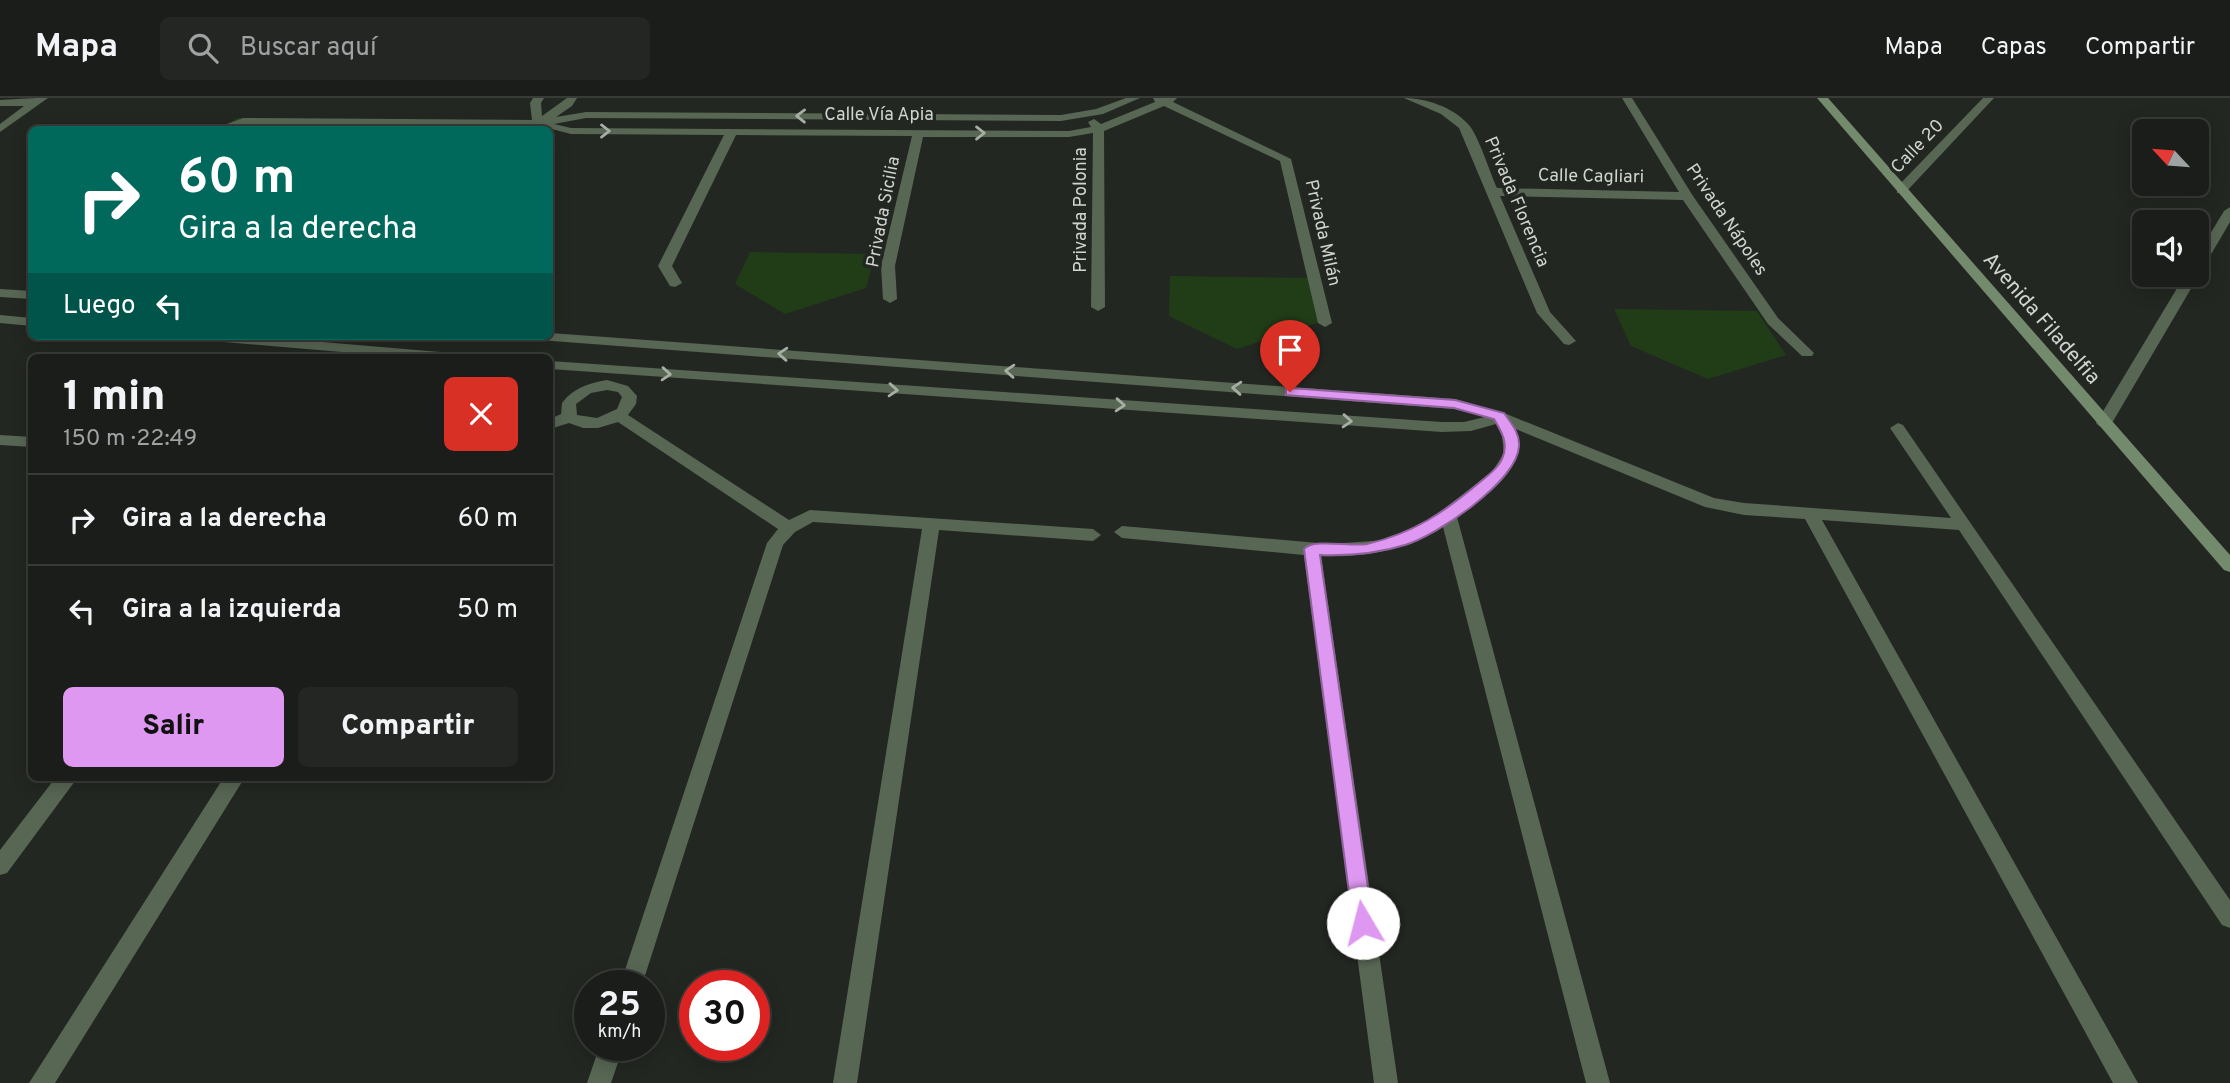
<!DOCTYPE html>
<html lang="es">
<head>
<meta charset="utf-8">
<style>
  body { margin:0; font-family:Overpass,sans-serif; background:#232622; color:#f1f3f6; height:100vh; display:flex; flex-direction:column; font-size:26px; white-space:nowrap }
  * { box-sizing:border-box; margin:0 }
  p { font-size:23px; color:#9fa2a2 }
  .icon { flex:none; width:38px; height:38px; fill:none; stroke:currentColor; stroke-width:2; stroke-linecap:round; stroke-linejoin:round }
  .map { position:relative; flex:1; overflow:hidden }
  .panel { position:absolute; left:28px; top:256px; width:525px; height:427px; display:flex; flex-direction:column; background:#1a1d19; border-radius:10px; box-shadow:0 4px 18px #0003,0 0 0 2px #383b38 }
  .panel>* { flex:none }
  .guide { position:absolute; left:28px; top:28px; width:525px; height:214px; border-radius:10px; box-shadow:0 4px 18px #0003,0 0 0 2px #383b38; background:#00695c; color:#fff; overflow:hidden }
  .needle { width:46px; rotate:296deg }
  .buttons { position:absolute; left:2132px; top:21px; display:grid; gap:14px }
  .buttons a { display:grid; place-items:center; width:77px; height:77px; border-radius:10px; background:#1a1d19; box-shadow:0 4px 18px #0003,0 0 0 2px #383b38; font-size:35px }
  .speed { position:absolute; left:574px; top:872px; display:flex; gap:14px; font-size:35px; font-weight:700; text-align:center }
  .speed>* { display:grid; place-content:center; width:91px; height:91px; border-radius:50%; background:#1a1d19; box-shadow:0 4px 18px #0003,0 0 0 2px #383b38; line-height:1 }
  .speed small { font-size:18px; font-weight:400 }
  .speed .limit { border:10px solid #d22; background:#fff; color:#111 }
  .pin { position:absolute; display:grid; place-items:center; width:60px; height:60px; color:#fff; margin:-72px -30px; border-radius:50% 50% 50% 0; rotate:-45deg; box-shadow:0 0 7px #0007 }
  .pin .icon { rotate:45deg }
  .me { position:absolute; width:77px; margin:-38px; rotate:352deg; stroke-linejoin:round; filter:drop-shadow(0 0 5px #0008) }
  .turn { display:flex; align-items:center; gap:24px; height:147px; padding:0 35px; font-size:32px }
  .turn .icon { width:91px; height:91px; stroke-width:2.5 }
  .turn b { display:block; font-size:49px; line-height:60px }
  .then { display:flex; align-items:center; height:66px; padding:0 35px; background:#0003; gap:14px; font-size:26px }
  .round { display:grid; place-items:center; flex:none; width:74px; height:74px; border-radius:10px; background:#232622 }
  .summary { display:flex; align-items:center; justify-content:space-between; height:119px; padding:0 35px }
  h1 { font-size:42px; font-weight:800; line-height:52px }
  .cta { display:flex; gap:14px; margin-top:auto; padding:14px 35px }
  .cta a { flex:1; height:80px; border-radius:10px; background:#de98f2; color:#111; font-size:28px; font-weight:800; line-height:80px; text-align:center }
  .cta a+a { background:#232622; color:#f1f3f6 }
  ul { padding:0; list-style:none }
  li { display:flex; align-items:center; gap:21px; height:91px; padding:0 35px; border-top:2px solid #383b38 }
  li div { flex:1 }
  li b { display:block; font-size:26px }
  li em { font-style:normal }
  header { display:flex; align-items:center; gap:42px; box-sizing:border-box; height:98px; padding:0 35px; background:#1a1d19; border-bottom:2px solid #383b38 }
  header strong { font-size:33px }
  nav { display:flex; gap:38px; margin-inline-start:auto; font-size:24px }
  .search { width:490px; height:63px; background:#232622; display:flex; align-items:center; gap:18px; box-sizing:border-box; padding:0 24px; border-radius:10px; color:#9fa2a2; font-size:26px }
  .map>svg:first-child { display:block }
  .green { fill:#213d18 }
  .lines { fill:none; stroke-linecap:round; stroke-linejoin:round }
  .street { fill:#586654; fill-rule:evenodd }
  .secondary { fill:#748a6d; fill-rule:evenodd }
  .oneway { stroke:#a7aea5 }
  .route { fill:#de98f2; stroke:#90639d; stroke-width:2 }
  .labels { text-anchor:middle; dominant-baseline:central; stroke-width:7; stroke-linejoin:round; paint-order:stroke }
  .far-street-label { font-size:18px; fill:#d1d4d0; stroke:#232721 }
  .street-label { font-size:21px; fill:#d1d4d0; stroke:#232721 }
</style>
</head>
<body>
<header>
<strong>Mapa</strong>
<div class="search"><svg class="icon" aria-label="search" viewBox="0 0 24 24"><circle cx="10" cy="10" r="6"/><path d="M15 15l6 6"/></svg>Buscar aquí</div>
<nav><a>Mapa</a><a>Capas</a><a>Compartir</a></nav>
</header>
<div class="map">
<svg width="2230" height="985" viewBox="0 0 2230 985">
  <rect width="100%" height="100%" fill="#232721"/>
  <path class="green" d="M236,20L522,25L516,32H222Z
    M750,154L875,156L866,190L785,216L735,186Z
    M1170,178L1312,180L1319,224L1237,251L1169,218Z
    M1614,211L1757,213L1786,257L1708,281L1631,248Z"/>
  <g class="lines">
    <path class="street" d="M36,0H48L0,34V26L24,8H0V2Z
      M533,0H544L541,5L542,18L567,0H577L572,8L556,19L586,14L1061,17L1096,11L1126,0H1140L1103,16L1061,23L586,20L554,26L571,30L1069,33L1091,29L1088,24L1094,21L1101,26L1155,4L1153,0H1177L1173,4L1291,61L1332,225L1325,229L1318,225L1280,63L1164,8L1104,33L1105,209L1098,213L1091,209L1093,35L1069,39H923L895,168L897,201L890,205L883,201L881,168L912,38L736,37L672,168L682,185L675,189L670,188L658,168L724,37L571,36L540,28L244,26L229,32H211L243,20L532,22L530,5Z
      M1404,0C1425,0 1453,9 1468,26C1478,36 1490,75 1497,90L1679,94L1622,0H1632L1693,98L1778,220L1814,255L1812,258H1802L1768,226L1683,102L1500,98L1550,214L1576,243L1569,247L1564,246L1537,215L1459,30L1441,16Z
      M1983,0H1994L1905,95H1897V89Z
      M2230,109V124L2203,170L2196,174V159L2224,113Z
      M2197,174L2199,177L2112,325L2104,330L2099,328L2096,325L2185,177H2196Z
      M0,191L32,193V201L0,199Z
      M0,217L32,220V228L0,225Z
      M550,235L1455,301L1504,315L1714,400L1744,405L1951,420L1890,330L1898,325L1903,327L2230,802V830L2222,827L1959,432L1822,422L2138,985H2113L1805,421L1744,417L1705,409L1513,330C1532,370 1486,397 1457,419L1610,985H1586L1443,429C1406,452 1365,460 1321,458L1398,985H1374L1304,457L1122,440L1114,434L1122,428L1330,446L1386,442L1432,420L1492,374L1504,355L1502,338L1496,326L1471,333L1442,334L550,271V263L1442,324H1464L1485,319L1455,311L539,242L532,238H550Z
      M193,238H251L452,255L459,259H400L200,242Z
      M607,282L628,288L637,298L636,306L628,317L789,422L810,412L1093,431L1101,437L1093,443L939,432L857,985H833L922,431L813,424L795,434L783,447L642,887H620L767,445L778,431L618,324L598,330H583L569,325L550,331V321L561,316L562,305C573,290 589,285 607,282ZM607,292L618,294L622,299L617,311L597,320L577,317L576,306L591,295Z
      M0,337L32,339V349L0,347Z
      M56,679H78L7,775L0,777V752Z
      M224,679H245L55,985H29Z
      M600,947H624L611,985H587Z"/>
    <path class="secondary" d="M1817,0H1828L2230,457V474L2224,472Z"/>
  </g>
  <defs><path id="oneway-chevron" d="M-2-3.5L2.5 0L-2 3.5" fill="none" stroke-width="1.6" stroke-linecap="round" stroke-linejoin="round" transform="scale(1.75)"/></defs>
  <g class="oneway">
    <use href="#oneway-chevron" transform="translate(801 18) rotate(-179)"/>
    <use href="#oneway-chevron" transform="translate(605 33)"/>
    <use href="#oneway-chevron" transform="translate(980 35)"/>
    <use href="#oneway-chevron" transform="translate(783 256) rotate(-176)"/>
    <use href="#oneway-chevron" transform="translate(1010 273) rotate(-176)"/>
    <use href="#oneway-chevron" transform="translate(666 276) rotate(4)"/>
    <use href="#oneway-chevron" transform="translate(1237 290) rotate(-176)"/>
    <use href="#oneway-chevron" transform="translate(893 292) rotate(4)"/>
    <use href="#oneway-chevron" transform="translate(1120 307) rotate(4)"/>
    <use href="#oneway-chevron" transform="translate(1347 323) rotate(4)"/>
  </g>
  <path class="route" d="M1290,290L1455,302L1504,315C1511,325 1520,335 1519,348C1518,383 1436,438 1405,447C1376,456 1350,458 1320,457L1373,825L1370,831L1363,834L1356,831L1353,825L1304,451C1313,440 1351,449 1367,446C1414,435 1443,415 1480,384C1487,378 1498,371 1502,361C1509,346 1502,334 1494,321L1454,310L1286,297V291Z"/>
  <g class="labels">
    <g class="far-street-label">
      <text x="879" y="17">Calle Vía Apia</text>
      <text transform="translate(1918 49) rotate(-46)">Calle 20</text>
      <text transform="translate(1591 79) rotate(1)">Calle Cagliari</text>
      <text transform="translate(1516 104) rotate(67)">Privada Florencia</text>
      <text transform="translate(1081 112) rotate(-90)">Privada Polonia</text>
      <text transform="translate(884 114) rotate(-79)">Privada Sicilia</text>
      <text transform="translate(1726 122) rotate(56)">Privada Nápoles</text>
      <text transform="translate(1322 135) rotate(77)">Privada Milán</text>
    </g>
    <g class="street-label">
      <text transform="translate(2041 221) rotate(49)">Avenida Filadelfia</text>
    </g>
  </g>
</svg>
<div class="buttons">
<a><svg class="needle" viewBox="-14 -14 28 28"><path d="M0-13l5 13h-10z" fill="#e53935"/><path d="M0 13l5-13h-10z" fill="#9fa2a2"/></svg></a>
<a><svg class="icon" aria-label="sound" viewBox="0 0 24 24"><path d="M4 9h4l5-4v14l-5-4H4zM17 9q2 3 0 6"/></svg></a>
</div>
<div class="speed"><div>25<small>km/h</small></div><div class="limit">30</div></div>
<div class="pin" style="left:1290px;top:294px;background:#d93025"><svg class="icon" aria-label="arrive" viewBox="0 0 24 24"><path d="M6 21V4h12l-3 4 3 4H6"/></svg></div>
<svg class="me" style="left:1363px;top:825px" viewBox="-20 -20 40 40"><circle r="19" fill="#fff"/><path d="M0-13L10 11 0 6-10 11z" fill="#de98f2"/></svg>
<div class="guide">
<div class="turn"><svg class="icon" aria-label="right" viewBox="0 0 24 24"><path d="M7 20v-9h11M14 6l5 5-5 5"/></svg><div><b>60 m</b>Gira a la derecha</div></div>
<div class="then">Luego<svg class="icon" aria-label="left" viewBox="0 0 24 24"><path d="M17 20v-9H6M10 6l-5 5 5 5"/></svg></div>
</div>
<section class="panel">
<div class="summary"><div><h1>1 min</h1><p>150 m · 22:49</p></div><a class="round" style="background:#d93025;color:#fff"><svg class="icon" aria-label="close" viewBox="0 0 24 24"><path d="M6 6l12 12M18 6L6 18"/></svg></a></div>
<ul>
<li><svg class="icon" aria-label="right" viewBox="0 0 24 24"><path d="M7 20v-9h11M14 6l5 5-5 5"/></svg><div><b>Gira a la derecha</b></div><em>60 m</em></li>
<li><svg class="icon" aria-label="left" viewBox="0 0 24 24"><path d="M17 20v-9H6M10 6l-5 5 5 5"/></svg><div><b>Gira a la izquierda</b></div><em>50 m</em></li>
</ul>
<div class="cta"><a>Salir</a><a>Compartir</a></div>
</section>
</div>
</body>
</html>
